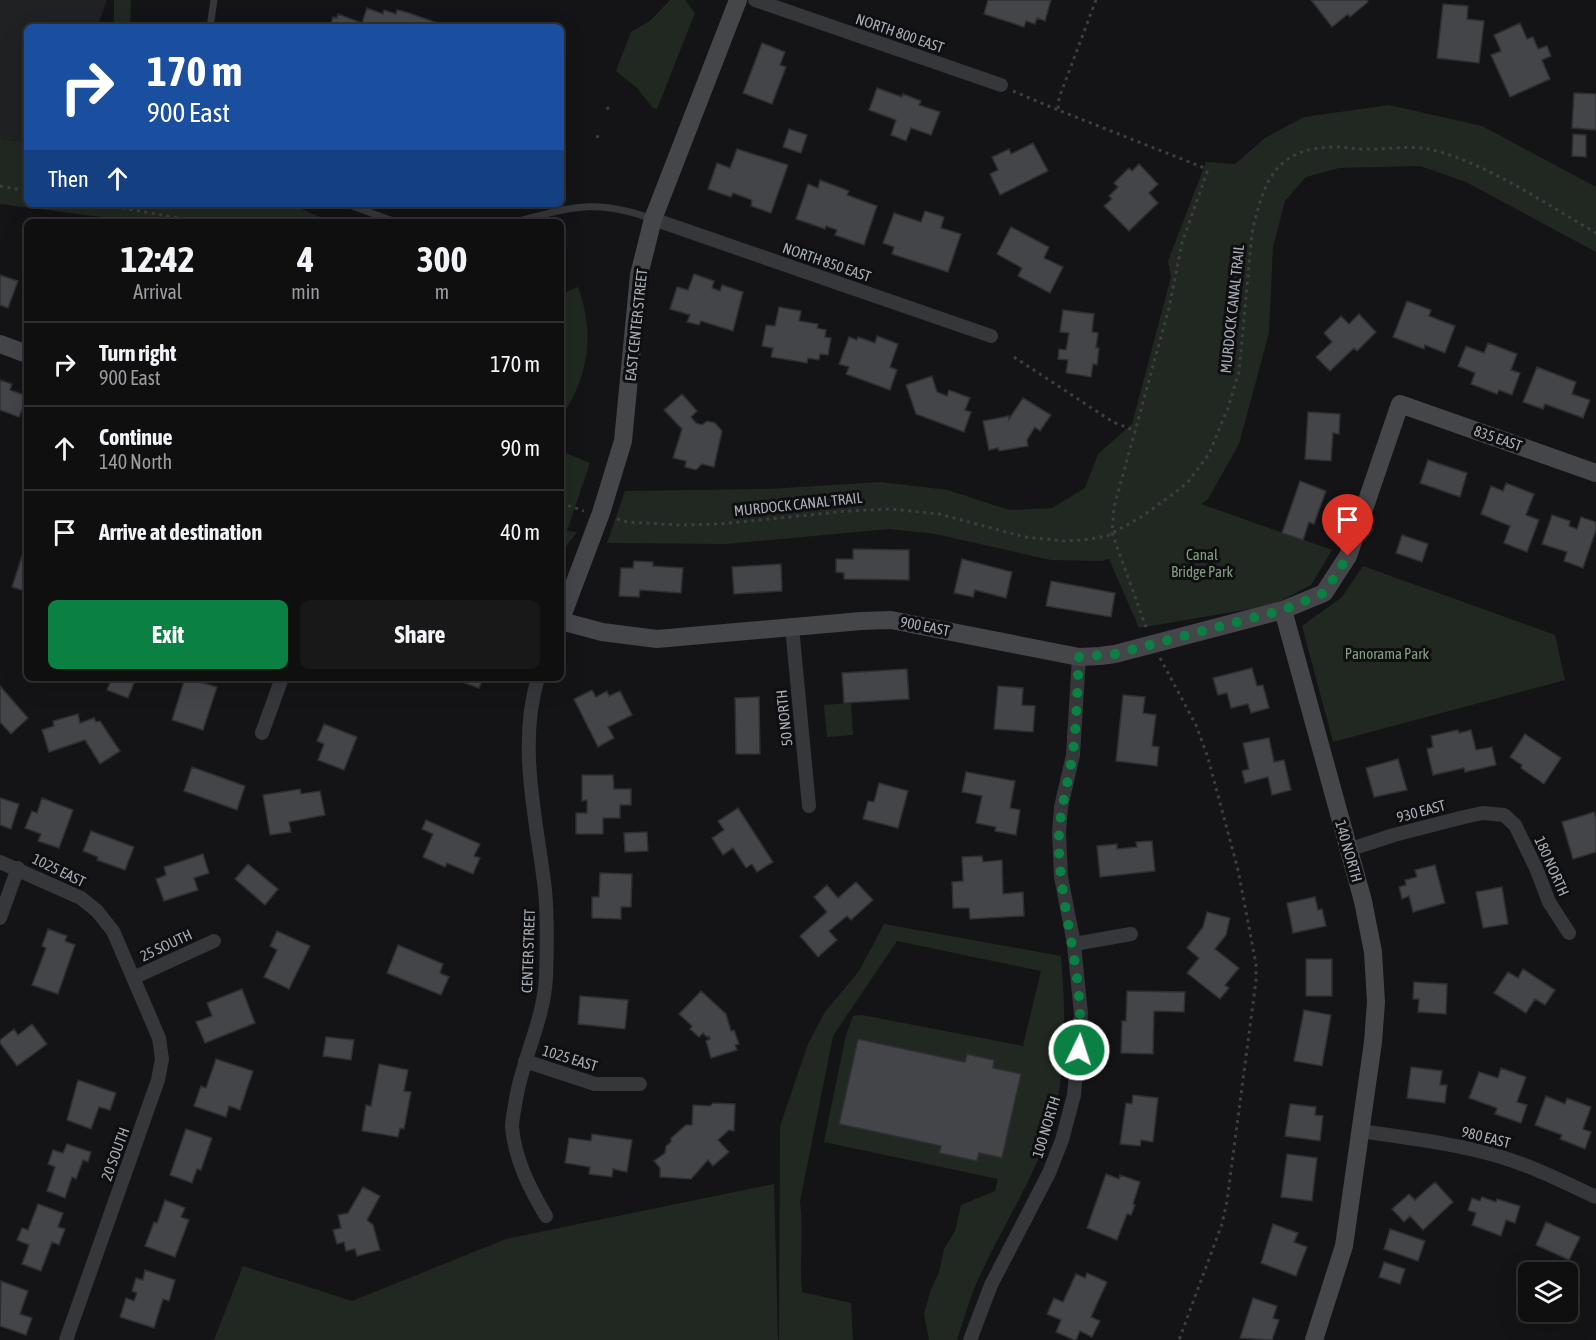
<!DOCTYPE html>
<html lang="en">
<head>
<meta charset="utf-8">
<style>
  body { margin:0; font-family:"Asap Condensed",sans-serif; background:#181819; color:#f1f3f6; height:100vh; display:flex; flex-direction:column; font-size:22px; white-space:nowrap }
  * { box-sizing:border-box; margin:0 }
  p { font-size:20px; color:#9b9c9f }
  .icon { flex:none; width:33px; height:33px; fill:none; stroke:currentColor; stroke-width:2; stroke-linecap:round; stroke-linejoin:round }
  .map { position:relative; flex:1; overflow:hidden }
  .panel { position:absolute; left:24px; top:219px; width:540px; height:462px; display:flex; flex-direction:column; background:#0f0f10; border-radius:9px; box-shadow:0 6px 24px #0002,0 0 0 2px #2f2f30 }
  .panel>* { flex:none }
  .guide { position:absolute; left:24px; top:24px; width:540px; height:183px; border-radius:9px; box-shadow:0 6px 24px #0002,0 0 0 2px #2f2f30; background:#1a4fa0; color:#fff; overflow:hidden }
  .tools { position:absolute; left:1518px; top:1262px; display:grid; gap:12px }
  .tools a { display:grid; place-items:center; width:60px; height:60px; border-radius:9px; background:#0f0f10; box-shadow:0 6px 24px #0002,0 0 0 2px #2f2f30; font-size:30px }
  .pin { position:absolute; display:grid; place-items:center; width:51px; height:51px; color:#fff; margin:-62px -26px; border-radius:50% 50% 50% 0; rotate:-45deg; box-shadow:0 0 6px #0007 }
  .pin .icon { rotate:45deg }
  .me { position:absolute; width:66px; margin:-33px; rotate:4deg; stroke-linejoin:round; filter:drop-shadow(0 0 4px #0008) }
  .turn { display:flex; align-items:center; gap:21px; height:126px; padding:0 24px; font-size:27px }
  .turn .icon { width:78px; height:78px; stroke-width:2.5 }
  .turn b { display:block; font-size:42px; line-height:51px }
  .then { display:flex; align-items:center; height:57px; padding:0 24px; background:#0003; gap:12px; font-size:22px }
  .eta { display:flex; justify-content:space-evenly; align-items:center; height:102px; text-align:center }
  .eta b { font-size:36px; font-weight:700; line-height:42px }
  .cta { display:flex; gap:12px; margin-top:auto; padding:12px 24px }
  .cta a { flex:1; height:69px; border-radius:9px; background:#0b8043; color:#fff; font-size:24px; font-weight:700; line-height:69px; text-align:center }
  .cta a+a { background:#181819; color:#f1f3f6 }
  ul { padding:0; list-style:none }
  li { display:flex; align-items:center; gap:18px; height:84px; padding:0 24px; border-top:2px solid #2f2f30 }
  li div { flex:1 }
  li b { display:block; font-size:22px }
  li em { font-style:normal }
  .map>svg:first-child { display:block }
  .built { fill:#202123 }
  .green { fill:#212821; fill-rule:evenodd }
  .building { fill:#434549; stroke:#2e2f32; stroke-width:1.5 }
  .lines { fill:none; stroke-linecap:round; stroke-linejoin:round }
  .path { stroke:#3c3e42; stroke-width:3; stroke-dasharray:3 4.5; stroke-linecap:butt }
  .lane { stroke:#36373b; stroke-width:7 }
  .street { stroke:#36373b; stroke-width:14 }
  .secondary { stroke:#44464a; stroke-width:18 }
  .route { stroke:#0b8043; stroke-width:10; stroke-dasharray:0 18 }
  .labels { text-anchor:middle; dominant-baseline:central; stroke-width:6; stroke-linejoin:round; paint-order:stroke }
  .street-label { font-size:15px; fill:#a7adb5; stroke:#0f0f11 }
  .park-label { font-size:15px; fill:#819f7f; stroke:#0f0f11 }
</style>
</head>
<body>
<div class="map">
<svg width="1596" height="1340" viewBox="0 0 1596 1340">
  <rect width="100%" height="100%" fill="#141416"/>
  <path class="built" d="M0,0H107L97,27H27V142L0,139Z"/>
  <path class="green" d="M114,0H131L130,27H114Z
    M670,0H685L695,13L657,109L653,108L637,88L616,71L631,32L651,20Z
    M1389,105L1482,126L1596,187V252L1466,182L1420,166L1339,168L1306,177L1285,201L1273,247L1269,333L1239,444L1208,499L1201,504L1332,550L1311,585L1273,605L1139,628L1109,559L1102,561L1051,560L935,534L889,529L726,544L607,543L625,491L768,489L881,482L948,490L1009,510L1052,508L1085,488L1098,454L1132,424L1171,277L1168,261L1206,162L1235,164L1265,138L1304,117Z
    M0,139L27,142V204H290L332,222H140L0,204Z
    M578,287C594,330 590,372 565,411L561,406V294Z
    M561,451L590,463L567,531L577,532L561,553Z
    M1363,566L1555,635L1565,680L1333,742L1302,626L1342,597Z
    M851,703L853,735L827,737L824,705Z
    M884,924L1061,956C1065,1006 1067,1057 1056,1106C1043,1164 1009,1214 984,1267C972,1290 965,1316 957,1340H929L924,1314L930,1292L939,1272L944,1249L955,1231L961,1205L995,1191L998,1179L824,1142L846,1035L853,1016L862,1015L1023,1046L1041,971L897,941L833,1036L800,1201C804,1232 799,1261 802,1292L851,1303L853,1340H779L780,1126L808,1044L825,1012L859,971ZM858,1040L965,1062L967,1054L994,1060L993,1068L1020,1074L1002,1158L840,1124Z
    M774,1184L778,1340H214L243,1266L352,1301L506,1239Z"/>
  <path class="building" d="M988,0H1051L1045,21L1037,18L1035,24L1026,21L1024,27L984,14Z
    M1311,0H1367L1368,2L1350,17L1348,14L1332,27Z
    M1443,4L1468,6L1467,19L1484,21L1479,63L1437,58Z
    M367,8L383,14L384,10L396,14L397,10L406,12L449,27H330L333,17L337,18L338,14L362,23Z
    M1520,23L1527,39L1533,37L1538,49L1547,46L1551,56L1542,60L1550,79L1510,97L1491,55L1501,51L1494,35Z
    M762,43L785,52L780,65L786,67L772,104L743,93Z
    M877,88L902,97L903,94L921,101L919,105L940,112L931,135L911,128L906,141L891,135L896,120L869,110Z
    M1574,93L1596,94V130L1572,128Z
    M789,129L807,135L801,153L783,147Z
    M1573,134L1586,135V157L1572,156Z
    M1033,143L1048,171L1000,195L990,174L998,170L992,157L1009,149L1011,154Z
    M737,149L788,165L771,213L751,206L752,200L733,193L731,197L708,189L717,163L730,168Z
    M1139,164L1158,184L1149,193L1158,203L1129,231L1104,206L1112,199L1109,196L1118,187L1114,183L1129,168L1132,171Z
    M820,180L849,191L847,195L877,206L864,245L835,235L837,230L826,226L825,229L796,219L808,184L818,188Z
    M925,211L944,217L941,228L961,234L948,272L892,254L894,247L883,243L894,213L921,222Z
    M1011,227L1049,247L1044,258L1063,267L1050,293L1018,276L1022,268L997,254Z
    M694,274L714,281L712,288L720,291L722,285L743,292L733,331L701,321L699,325L687,322L690,315L670,309L677,287L688,290Z
    M0,275L18,281L8,308L0,305Z
    M1407,301L1431,310L1429,316L1455,326L1445,353L1425,345L1424,349L1393,337Z
    M779,307L801,311L799,321L818,324L817,328L826,330L825,337L831,338L828,355L820,354L819,360L808,358L807,363L771,357L773,348L762,346L766,325L775,326Z
    M1063,310L1094,314L1092,332L1098,333L1096,348H1099L1097,365L1093,364L1091,377L1066,373L1068,360L1058,359L1059,349L1066,350L1069,333L1060,332Z
    M1359,314L1376,332L1357,351L1354,348L1330,371L1316,357L1332,342L1324,333L1341,316L1349,324Z
    M877,336L898,344L890,367L897,370L890,390L846,374L849,367L839,364L849,337L857,340L858,337L875,343Z
    M1488,343L1517,354L1511,370L1520,373L1512,395L1499,390L1497,394L1471,384L1475,373L1458,366L1466,346L1484,353Z
    M1537,367L1576,382L1572,394L1590,400L1583,418L1545,404L1543,409L1523,402Z
    M932,376L937,392L947,396L949,390L970,398L965,410L971,412L964,432L916,414L906,385Z
    M0,380L12,384L10,390L27,396L19,417L0,410Z
    M682,394L697,411L691,417L696,423L702,425L707,421L715,423L722,431L714,467L702,464L696,470L685,467L686,461L673,458L682,429L664,410Z
    M1023,398L1051,415L1040,431L1035,427L1027,440L1028,446L999,451L998,448L989,450L983,421L1009,416V419Z
    M1308,412L1340,414L1339,434L1333,433L1331,461L1305,459Z
    M1428,460L1467,473L1460,497L1420,483Z
    M1300,481L1326,491L1314,524L1309,522L1303,540L1282,533Z
    M1506,483L1534,494L1526,515L1539,520L1527,552L1504,543L1510,526L1481,514L1491,486L1503,491Z
    M1552,515L1570,521L1569,526L1577,529L1581,517L1596,522V530L1583,568L1564,561L1567,552L1542,544Z
    M1402,535L1428,544L1422,562L1396,553Z
    M853,549L909,550V580L844,579V573L836,572V559H853Z
    M24,550L27,551V592L12,587Z
    M962,559L1012,572L1006,598L975,590L973,597L954,593Z
    M634,561L653,562V566L683,568L681,593L640,590L639,597L619,596L621,568H633Z
    M781,564L782,591L734,594L732,567Z
    M1051,581L1115,593L1111,617L1046,606Z
    M1252,668L1257,686L1263,685L1269,708L1251,713L1248,704L1231,708L1227,693L1218,695L1213,678Z
    M907,669L909,699L844,703L842,673Z
    M112,678H136L128,698L107,690Z
    M185,678L217,687L203,730L172,720Z
    M451,678H483L479,688Z
    M0,686L28,718L11,734L0,722Z
    M998,686L1023,688L1022,705L1035,706L1033,732L994,729Z
    M592,690L596,697L607,691L609,696L620,691L632,715L608,727L614,738L598,747L574,699Z
    M1123,695L1145,697L1143,713L1156,715L1152,746L1159,747L1157,766L1116,761Z
    M759,697L760,754H736L735,698Z
    M78,714L80,723L94,718L96,722L100,721L120,751L100,764L85,740L49,752L42,730L54,726L53,721Z
    M324,724L357,737L344,770L318,760L324,744L317,741Z
    M1458,730L1459,733L1471,730L1476,750L1492,747L1496,765L1465,772L1464,768L1433,775L1427,749L1433,747L1431,736Z
    M1525,734L1561,758L1544,784L1521,768L1522,765L1510,757Z
    M1269,738L1274,762L1284,760L1291,790L1272,795L1268,777L1245,783L1242,771L1249,769L1243,743Z
    M1398,759L1407,790L1374,797L1366,768Z
    M192,767L245,786L237,810L184,791Z
    M966,772L1015,781L1010,808L1020,810L1016,835L995,831L996,827L976,823L982,796L962,792Z
    M582,775H613L614,789H631V805H620V818H603V834H576V813H587V800L582,801Z
    M879,783L908,791L898,828L863,819L868,801L874,802Z
    M300,789L301,794L320,791L325,815L289,822L291,832L270,835L263,795Z
    M0,798L19,804L11,829L0,825Z
    M42,798L73,810L59,848L38,841L41,834L25,828L32,811L37,813Z
    M738,808L773,862L757,872L752,864L746,868L733,848L723,855L712,838L724,830L718,821Z
    M1594,812L1596,819V852L1573,859L1562,822Z
    M426,820L480,844L474,856L480,858L473,874L447,863L445,867L423,857L433,834L422,829Z
    M91,831L134,847L125,870L97,860L98,857L83,851Z
    M647,832L648,851L625,852L624,833Z
    M1152,841L1155,871L1100,877L1097,846L1117,844V849L1137,847L1136,842Z
    M203,854L209,873L194,878L198,890L164,901L156,879L166,875L164,867Z
    M982,856L983,862L1002,860L1003,894L1023,892L1024,916L970,919L969,908H953L952,882L963,881L962,857Z
    M248,864L278,889L265,905L235,879Z
    M1435,865L1445,903L1413,912L1409,896L1402,899L1399,887L1406,885L1405,880L1417,877L1415,870Z
    M600,873L632,874L631,907H621V919L592,918V897H599Z
    M856,882L873,900L851,920L847,916L829,931L837,940L818,957L800,936L827,912L814,897L827,885L838,898Z
    M1502,887L1508,924L1483,928L1476,892Z
    M1315,897L1318,910L1322,909L1326,926L1293,933L1287,903Z
    M1207,912L1230,918L1226,935L1215,949L1239,968L1225,985L1229,988L1220,999L1187,973L1199,958L1187,948L1203,927Z
    M48,929L67,936L65,941L75,945L58,994L32,985L46,948L42,946Z
    M277,931L310,946L289,989L264,977L277,950L270,946Z
    M398,945L443,964L440,973L449,977L441,995L387,973Z
    M1306,959H1332V996H1306Z
    M1523,969L1555,990L1545,1005L1535,999L1526,1013L1494,993L1508,972L1518,978Z
    M1414,982L1447,984L1446,1014L1418,1012L1419,999H1413Z
    M242,989L255,1023L205,1043L196,1022L212,1016L207,1003Z
    M701,991L726,1014L731,1031L734,1030L739,1044L735,1045L737,1050L711,1058L706,1041L710,1039L709,1036L707,1037L703,1033L699,1037L690,1029L692,1026L679,1014Z
    M1127,991L1185,992L1184,1012L1154,1011L1153,1054L1121,1053L1122,1021H1126Z
    M580,996L628,1000L625,1029L578,1024Z
    M1304,1010L1331,1015L1322,1066L1294,1061Z
    M32,1024L47,1044L17,1066L0,1043V1040L14,1029L18,1035Z
    M326,1037L354,1040L351,1060L323,1056Z
    M858,1039L965,1062L967,1054L994,1060L993,1068L1021,1074L1002,1158L979,1153L977,1161L939,1153L941,1146L839,1124Z
    M216,1059L253,1071L240,1110L229,1106L226,1117L194,1106L201,1086L206,1088Z
    M379,1064L408,1070L404,1091L411,1092L404,1129L400,1128L398,1137L362,1131L366,1105L371,1106Z
    M1411,1067L1442,1071L1440,1085H1447L1445,1103L1407,1098Z
    M1501,1068L1526,1077L1517,1102L1527,1105L1521,1123L1495,1114L1497,1108L1469,1098L1479,1072L1498,1078Z
    M78,1080L116,1093L110,1110L99,1107L91,1129L67,1120Z
    M1133,1095L1158,1098L1153,1142L1141,1140L1140,1146L1120,1144L1126,1103L1132,1104Z
    M1546,1096L1565,1104L1567,1098L1591,1107L1583,1129L1591,1132L1585,1149L1560,1139L1562,1135L1535,1125Z
    M713,1103L735,1104L734,1131L729,1130L718,1140L729,1152L713,1166L708,1160L691,1179L660,1177V1168L654,1161L665,1153L666,1146L671,1142V1138L686,1125H692L693,1105L710,1106Z
    M1290,1104L1316,1107L1315,1115L1323,1116L1320,1141L1285,1136Z
    M186,1129L212,1138L201,1170L197,1169L192,1183L170,1175Z
    M592,1134L632,1140L627,1172L613,1169L612,1177L589,1174L590,1167L565,1163L569,1138L591,1141Z
    M67,1144L91,1152L88,1162L83,1160L76,1179L72,1177L65,1198L47,1191L55,1167L48,1164L53,1150L63,1153Z
    M1287,1154L1317,1158L1312,1201L1281,1197Z
    M1106,1174L1119,1179L1120,1175L1140,1182L1133,1204L1135,1205L1131,1215L1127,1214L1117,1240L1087,1228Z
    M1435,1182L1453,1202L1423,1230L1410,1216L1404,1222L1392,1209L1409,1194L1415,1200Z
    M363,1187L380,1196L367,1220L373,1225L380,1250L357,1256L355,1249L346,1251L344,1242L337,1244L333,1230L341,1228L338,1215L348,1213Z
    M1482,1197L1496,1202L1497,1199L1520,1206L1515,1223L1506,1220L1501,1236L1472,1225L1476,1213L1468,1210L1472,1198L1480,1201Z
    M165,1200L185,1208L181,1217L189,1220L175,1257L145,1246L154,1222L157,1223Z
    M38,1204L63,1213L58,1227L65,1229L59,1245L52,1242L41,1271L22,1264L29,1245L17,1240L22,1228L28,1230Z
    M1546,1222L1580,1237L1569,1260L1536,1245Z
    M1273,1224L1298,1233L1294,1242L1307,1247L1296,1276L1261,1263Z
    M1390,1229L1425,1241L1418,1261L1384,1249Z
    M1384,1262L1405,1269L1400,1284L1379,1277Z
    M145,1270L175,1280L169,1301L163,1299L154,1328L120,1317L126,1298L134,1301L137,1293L132,1291L136,1278L143,1280Z
    M1087,1273L1107,1282L1091,1317L1100,1321L1092,1337L1080,1331L1076,1340H1074L1056,1332L1061,1320L1047,1314L1054,1298L1063,1302L1076,1274L1085,1278Z
    M1,1281L28,1291L20,1314L32,1318L26,1335L0,1326Z
    M1253,1298L1277,1306L1273,1318L1279,1320L1272,1340L1240,1338Z"/>
  <g class="lines">
    <path class="path" d="M1096,0L1059,98L1058,110L1202,167L1207,172L1182,243L1169,308L1114,507L1112,533L1147,630
      M1013,91L1058,110
      M607,107L609,110
      M596,137L600,136
      M0,186L27,191
      M100,204L201,222
      M1014,357L1113,422L1136,431
      M561,503L584,511
      M617,519L627,522L680,525L720,524L847,511L891,509L939,514L1025,537L1065,541L1083,540L1107,536L1141,517L1176,492L1188,482L1209,454L1228,408L1239,372L1252,233C1263,184 1274,148 1333,147C1344,147 1354,149 1365,149C1386,150 1408,145 1429,149C1485,162 1546,204 1596,233
      M1160,658L1196,725L1208,758L1238,870L1256,964V981L1227,1201L1222,1224L1179,1340"/>
    <path class="lane" d="M210,27L214,0
      M347,204L396,222
      M515,222C572,207 595,198 653,219"/>
    <path class="street" d="M755,0L1001,85
      M653,219L991,336
      M792,627L809,806
      M538,678C517,746 537,821 545,890C548,919 547,948 546,977C544,1021 521,1061 515,1105C514,1112 512,1120 512,1127C515,1160 530,1189 546,1216
      M262,733L282,678
      M1348,850L1394,835L1464,817L1483,813L1504,815L1515,825L1536,868L1549,902L1569,933
      M0,862L81,898L97,911L113,931L159,1038L162,1059L158,1080L66,1340
      M0,918L18,868
      M1074,944L1131,934
      M133,978L214,941
      M525,1061L595,1084H640
      M1361,1131C1407,1138 1453,1143 1498,1156C1532,1166 1564,1182 1596,1197
      M970,1340L991,1285L1049,1173L1062,1140L1074,1095L1081,1014L1074,944L1061,877L1059,833L1061,807L1073,755L1079,657"/>
    <path class="secondary" d="M0,344L27,354
      M1283,610L1363,901L1373,952L1376,1002L1373,1042L1344,1246L1314,1340
      M561,619L601,513L623,441L639,275L653,219L738,0
      M561,621L602,632L657,639L861,621L891,620L1079,657L1100,656L1115,654L1283,610L1324,593L1348,556L1400,404L1596,473"/>
  </g>
  <g class="lines">
    <path class="route" d="M1079,1050C1086,981 1062,919 1059,851C1057,817 1068,786 1073,752C1077,721 1077,689 1079,657L1115,654L1283,610L1324,593L1348,556"/>
  </g>
  <g class="labels">
    <g class="street-label">
      <text transform="translate(900 33) rotate(19)">NORTH 800 EAST</text>
      <text transform="translate(827 262) rotate(19)">NORTH 850 EAST</text>
      <text transform="translate(1232 309) rotate(-84)">MURDOCK CANAL TRAIL</text>
      <text transform="translate(636 325) rotate(-84)">EAST CENTER STREET</text>
      <text transform="translate(1498 438) rotate(19)">835 EAST</text>
      <text transform="translate(798 504) rotate(-6)">MURDOCK CANAL TRAIL</text>
      <text transform="translate(925 626) rotate(11)">900 EAST</text>
      <text transform="translate(784 718) rotate(-96)">50 NORTH</text>
      <text transform="translate(1421 811) rotate(-15)">930 EAST</text>
      <text transform="translate(1349 851) rotate(74)">140 NORTH</text>
      <text transform="translate(1552 866) rotate(66)">180 NORTH</text>
      <text transform="translate(59 870) rotate(26)">1025 EAST</text>
      <text transform="translate(166 945) rotate(-25)">25 SOUTH</text>
      <text transform="translate(528 951) rotate(-88)">CENTER STREET</text>
      <text transform="translate(570 1058) rotate(17)">1025 EAST</text>
      <text transform="translate(1046 1127) rotate(-73)">100 NORTH</text>
      <text transform="translate(1486 1137) rotate(14)">980 EAST</text>
      <text transform="translate(115 1154) rotate(-70)">20 SOUTH</text>
    </g>
    <g class="park-label">
      <text x="1202" y="554">Canal<tspan x="1202" dy="17">Bridge Park</tspan></text>
      <text x="1387" y="653">Panorama Park</text>
    </g>
  </g>
</svg>
<div class="tools">
<a><svg class="icon" aria-label="layers" viewBox="0 0 24 24"><path d="M12 4l9 5-9 5-9-5zM3 14l9 5 9-5"/></svg></a>
</div>
<div class="pin" style="left:1348px;top:556px;background:#d93025"><svg class="icon" aria-label="arrive" viewBox="0 0 24 24"><path d="M6 21V4h12l-3 4 3 4H6"/></svg></div>
<svg class="me" style="left:1079px;top:1050px" viewBox="-20 -20 40 40"><circle r="17" fill="#0b8043" stroke="#fff" stroke-width="3"/><path d="M0-11L8 9 0 5-8 9z" fill="#fff"/></svg>
<div class="guide">
<div class="turn"><svg class="icon" aria-label="right" viewBox="0 0 24 24"><path d="M7 20v-9h11M14 6l5 5-5 5"/></svg><div><b>170 m</b>900 East</div></div>
<div class="then">Then<svg class="icon" aria-label="ahead" viewBox="0 0 24 24"><path d="M12 20V5M6 11l6-6 6 6"/></svg></div>
</div>
<section class="panel">
<div class="eta">
<div><b>12:42</b><p>Arrival</p></div>
<div><b>4</b><p>min</p></div>
<div><b>300</b><p>m</p></div>
</div>
<ul>
<li><svg class="icon" aria-label="right" viewBox="0 0 24 24"><path d="M7 20v-9h11M14 6l5 5-5 5"/></svg><div><b>Turn right</b><p>900 East</p></div><em>170 m</em></li>
<li><svg class="icon" aria-label="ahead" viewBox="0 0 24 24"><path d="M12 20V5M6 11l6-6 6 6"/></svg><div><b>Continue</b><p>140 North</p></div><em>90 m</em></li>
<li><svg class="icon" aria-label="arrive" viewBox="0 0 24 24"><path d="M6 21V4h12l-3 4 3 4H6"/></svg><div><b>Arrive at destination</b></div><em>40 m</em></li>
</ul>
<div class="cta"><a>Exit</a><a>Share</a></div>
</section>
</div>
</body>
</html>
